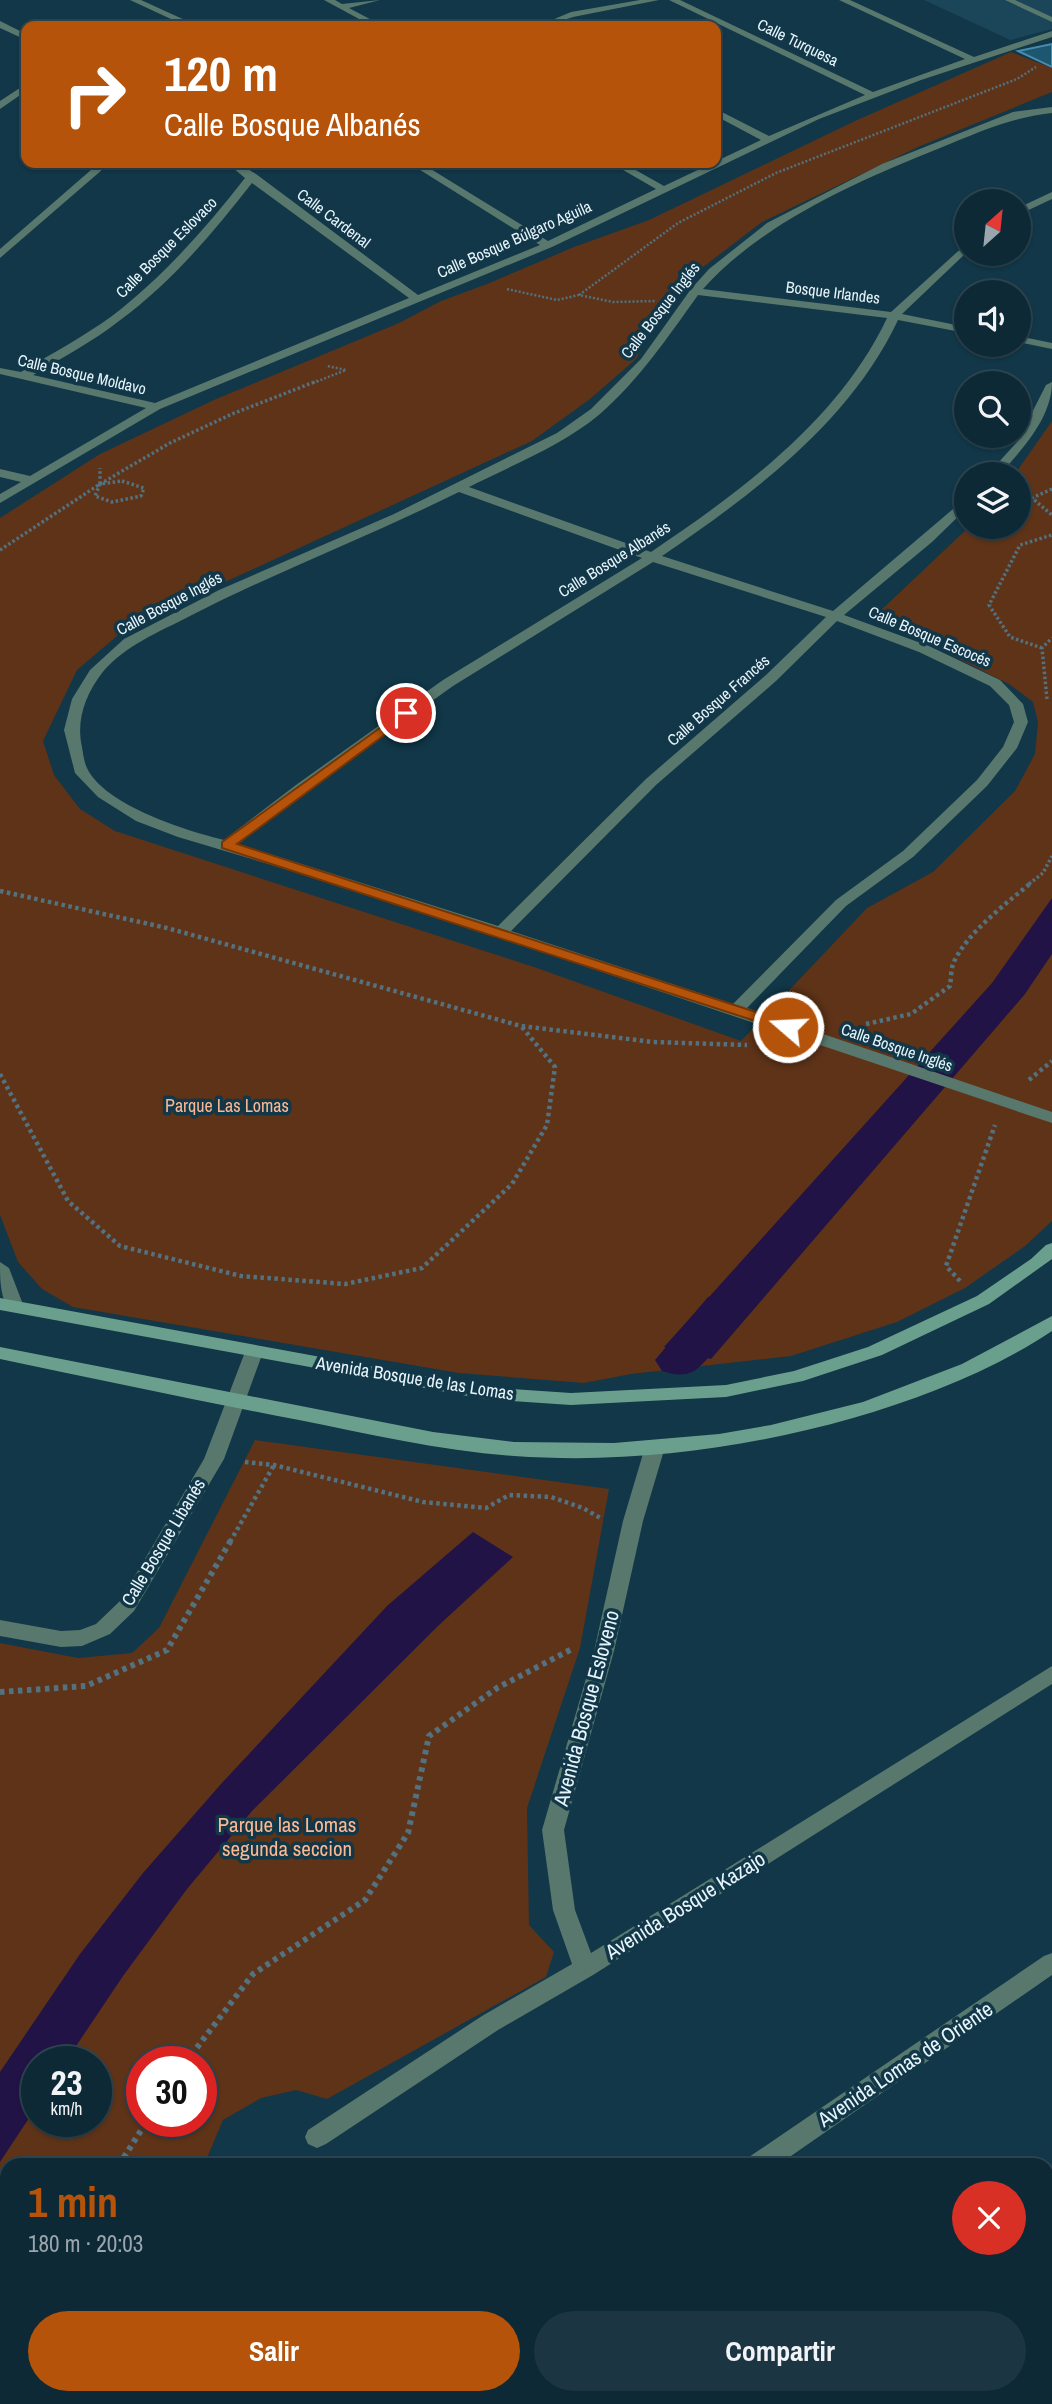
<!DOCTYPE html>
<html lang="es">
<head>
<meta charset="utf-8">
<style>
  body { margin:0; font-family:"Archivo Narrow",sans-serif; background:#1b3542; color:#f1f3f6; height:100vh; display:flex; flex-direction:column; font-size:26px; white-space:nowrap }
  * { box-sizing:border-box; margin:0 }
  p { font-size:23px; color:#9aa6ad }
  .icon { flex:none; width:38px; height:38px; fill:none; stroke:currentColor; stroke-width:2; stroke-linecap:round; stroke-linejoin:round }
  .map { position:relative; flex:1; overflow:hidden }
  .side { position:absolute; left:0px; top:2158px; width:1054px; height:247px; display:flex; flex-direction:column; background:#0d2936; border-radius:21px 21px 0 0; box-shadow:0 2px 5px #0004,0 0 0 2px #2d4551 }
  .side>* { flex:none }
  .banner { position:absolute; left:21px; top:21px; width:700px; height:147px; border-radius:14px; box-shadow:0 2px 5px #0004,0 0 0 2px #2d4551; background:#b45309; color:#fff; overflow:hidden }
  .needle { width:46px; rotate:27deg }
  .buttons { position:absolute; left:954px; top:189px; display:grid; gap:14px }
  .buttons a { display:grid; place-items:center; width:77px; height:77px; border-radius:50%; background:#0d2936; box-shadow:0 2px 5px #0004,0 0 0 2px #2d4551; font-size:35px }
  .speed { position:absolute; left:21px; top:2046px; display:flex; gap:14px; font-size:35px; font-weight:700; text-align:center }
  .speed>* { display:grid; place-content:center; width:91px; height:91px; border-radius:50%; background:#0d2936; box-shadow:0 2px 5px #0004,0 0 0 2px #2d4551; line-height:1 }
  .speed small { font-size:18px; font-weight:400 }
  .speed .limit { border:10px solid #d22; background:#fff; color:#111 }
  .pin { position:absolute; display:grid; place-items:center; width:60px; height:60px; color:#fff; margin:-30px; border:4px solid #fff; border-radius:50%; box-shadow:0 2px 7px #0007 }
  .me { position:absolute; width:77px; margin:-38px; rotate:289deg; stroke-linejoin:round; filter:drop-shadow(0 0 5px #0008) }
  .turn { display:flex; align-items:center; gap:24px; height:147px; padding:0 28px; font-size:32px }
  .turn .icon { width:91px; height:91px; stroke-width:2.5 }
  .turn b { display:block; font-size:49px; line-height:60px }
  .round { display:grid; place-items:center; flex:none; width:74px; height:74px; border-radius:37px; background:#1b3542 }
  .headline { display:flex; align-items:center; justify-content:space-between; height:119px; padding:0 28px }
  h1 { font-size:42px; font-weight:800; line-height:52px; color:#b45309 }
  .action { display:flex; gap:14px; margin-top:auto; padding:14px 28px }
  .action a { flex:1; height:80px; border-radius:42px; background:#b45309; color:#fff; font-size:28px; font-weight:800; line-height:80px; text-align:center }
  .action a+a { background:#1b3542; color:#f1f3f6 }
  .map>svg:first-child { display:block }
  .built { fill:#1b4558 }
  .green { fill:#5e3318; fill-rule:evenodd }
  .water { fill:#211346 }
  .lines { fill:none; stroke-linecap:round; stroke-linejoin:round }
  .canal { fill:#211346; fill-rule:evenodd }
  .building { fill:#1c566f; stroke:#478dae; stroke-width:2 }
  .path-far3 { stroke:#53717f; stroke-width:2.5; stroke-dasharray:2 2; stroke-linecap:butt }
  .path-far2 { stroke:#53717f; stroke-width:3.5; stroke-dasharray:2.5 2.5; stroke-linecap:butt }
  .path-far1 { stroke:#53717f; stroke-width:4.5; stroke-dasharray:3.5 3.5; stroke-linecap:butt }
  .path { stroke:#53717f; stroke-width:6; stroke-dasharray:4.5 4.5; stroke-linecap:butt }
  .lane { fill:#58786d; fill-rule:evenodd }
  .street { fill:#58786d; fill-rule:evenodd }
  .secondary { fill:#6b9f8d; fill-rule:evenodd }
  .route { fill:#b45309; stroke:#753606; stroke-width:2 }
  .labels { text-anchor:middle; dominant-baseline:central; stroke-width:7; stroke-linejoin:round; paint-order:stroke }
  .far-street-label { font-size:16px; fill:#e7f4fb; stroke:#113748 }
  .park-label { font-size:18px; fill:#fcb890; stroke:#113748 }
  .street-label { font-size:18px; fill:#e7f4fb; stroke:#113748 }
  .near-street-label { font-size:21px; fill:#e7f4fb; stroke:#113748 }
  .near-park-label { font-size:21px; fill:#fcb890; stroke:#113748 }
</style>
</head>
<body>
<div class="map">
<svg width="1052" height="2404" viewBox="0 0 1052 2404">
  <rect width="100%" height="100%" fill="#113748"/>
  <path class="built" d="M924,0H1052V29L1010,40Z"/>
  <path class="green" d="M1011,52L1052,68V92L918,147L762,222L673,290L636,359L590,399L532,441L149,617L117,636L77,670L43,741L54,775L80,809L115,831L537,968L741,1041L867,908L933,872L1015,791L1035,754L1038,722L1033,702L1009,684L891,625L878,613L969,527H1018V474H1015L1052,421V1221L1025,1246L965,1288L897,1322L791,1356L631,1374L584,1383L459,1373L73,1307L42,1289L18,1262L0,1215V518L100,454L216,399L399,323L441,301L487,284L574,247L649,220L855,121Z
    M255,1440L609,1489L580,1648L527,1808L529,1925L554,1952L546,1977L327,2099L296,2090L261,2098L223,2120L204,2165H7V2398H326L330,2404H0V1643L78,1658L132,1653L159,1628ZM37,2062H96V2121H37ZM142,2062H201V2121H142Z"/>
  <path class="water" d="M1052,898V954L1025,994L711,1359L664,1347L992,983Z
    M473,1532L513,1557L439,1625L252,1811L187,1889L123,1976L66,2061L37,2062V2106L0,2162V2072L80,1954L143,1873L221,1784L387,1606Z"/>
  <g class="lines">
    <path class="canal" d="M724,1293L740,1297L747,1308C739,1321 705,1365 694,1371C683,1377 672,1374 662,1371L655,1360L708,1297Z"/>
  </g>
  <path class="building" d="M1052,44V67L1018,51Z"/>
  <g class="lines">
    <path class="path-far3" d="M507,289L557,300L579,295L613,302L656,301
      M579,295L678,223L776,173L1017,79L1036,67
      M313,383L346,370L327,366"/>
    <path class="path-far2" d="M122,481L144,488L141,496L112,502L95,496L100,484Z
      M100,484L170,443L232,414L317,381
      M1052,489L1032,498L1052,515
      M0,550L100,484V468
      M1042,648L1010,637L989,605L1020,545L1052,535
      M1047,699L1042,648L1052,638
      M1029,884L1043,873L1052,856"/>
    <path class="path-far1" d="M0,891L167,928L521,1026L653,1042L747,1045
      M866,1024L911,1014L950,986C951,979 951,970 953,964C966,933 1007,903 1032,882
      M0,1074L68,1201L120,1246L241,1276L345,1284L422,1268L512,1184L547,1125L555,1067L522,1027
      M1029,1080L1052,1061
      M960,1281L946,1266L995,1125
      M245,1462L274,1465L423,1502L486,1508L509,1495L551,1497L583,1508L602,1519
      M230,1542L274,1465"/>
    <path class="path" d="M0,1692L86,1686L167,1650L231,1540
      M186,2062L253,1974L365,1900L408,1833L429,1736L497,1688L572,1649
      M119,2165L147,2121
      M0,2309L7,2302"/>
    <path class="lane" d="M1005,0H1015L1052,17V22Z"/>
    <path class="street" d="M130,0H141L198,26H186Z
      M324,0H335L342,4L380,0L349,8L383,26H372Z
      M640,0H659L573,17L561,21L562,26H554L552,20L571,12Z
      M669,0H680L873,92L965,59L839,0H850L974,57L1052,31V37L921,80L819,119L552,247L160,409L0,503V494L21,482L0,477V469L30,476L146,408L0,374V368L21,372C51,354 83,337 112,316C163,277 206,228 245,178L227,163H238L256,174L418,295L540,245L409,163H421L548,241L656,189L611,163H623L664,186L761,140L716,116V109L769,136L865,95ZM252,183L409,298L155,403L33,375C62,358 92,342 119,321C171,283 213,233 252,183Z
      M0,21L26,34V40L0,28Z
      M26,84V91L0,109V101Z
      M1052,107V113C1009,118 980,132 940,148C858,181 763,222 703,289L891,312L966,244V253L902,314L966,327V333L898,320C850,422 753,494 662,556L833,611L966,498V509L932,542L844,615L929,646L1000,680L1023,704L1028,722L1017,748L987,786L913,857L846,906L747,1008L1052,1112V1123L379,897L178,837L136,821L98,797L75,773L64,730L72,699L90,670L124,639L219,590L394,514L557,433L591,409L641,359L691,289L709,269L767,223L882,164L1013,112ZM698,295L887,318C839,420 741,491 651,552L469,487C512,465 562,446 600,414C639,380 668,337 698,295ZM459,492L642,558L443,680L296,785L224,840C187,831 104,805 87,768C84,762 83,753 82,747C76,721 85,695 102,673C124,646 159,632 190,616C278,571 370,536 459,492ZM653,562L826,617L766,675L646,779L498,926L238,844L306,791L453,686ZM837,621L919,652L990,686L1009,705L1014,722L1003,747L977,780L903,851L836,900L733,1004L511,931L656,785L776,681Z
      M99,163H110L0,258V249Z
      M1052,192V199L1018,215V208Z
      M1018,336L1052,343V349L1018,342Z
      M1052,382C1052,417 1023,449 1000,474H988L1017,442L1046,385Z
      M0,1262L9,1268L24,1307L21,1311H9C0,1295 0,1280 0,1262Z
      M254,1346L261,1348L263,1352L224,1459L134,1611L110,1634L82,1646L61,1647L0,1636V1620L61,1631L80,1630L96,1624L120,1601L204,1459L245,1352L247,1348Z
      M655,1440L662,1442L665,1447L643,1521L614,1651L564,1830L575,1910L591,1953L1052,1666V1684L593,1975L498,2030L326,2144L317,2148L308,2144L305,2137L308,2130L482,2016L572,1964L553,1910L542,1830L594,1651L623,1521L645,1447L648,1442Z
      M1052,1953V1975L778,2165H746L749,2157L1044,1956Z
      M1052,2321V2348L1046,2350V2323Z
      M399,2398H431L428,2404H396Z
      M954,2398H985L982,2404H951Z"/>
    <path class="secondary" d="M1052,1243V1259L989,1304L882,1355L803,1381L726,1397L571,1405L484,1399L0,1310V1298L484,1387L571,1393L726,1385L794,1371L868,1347L977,1296L1031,1259L1046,1245Z
      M1052,1316V1331C992,1371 922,1398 853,1418C744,1449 628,1464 514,1456C441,1451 370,1434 299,1420C199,1401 100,1380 0,1359V1347L433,1432L514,1442L614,1443L719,1434L771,1425L863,1402L962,1364Z"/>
  </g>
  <path class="route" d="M406,709L410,710V716L237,844L793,1024L795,1027L793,1030H783L222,848V842Z"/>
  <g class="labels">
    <g class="far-street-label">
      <text transform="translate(798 42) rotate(26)">Calle Turquesa</text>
      <text transform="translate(334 218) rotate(37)">Calle Cardenal</text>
      <text transform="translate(514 239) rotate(-24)">Calle Bosque Búlgaro Aguila</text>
      <text transform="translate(166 247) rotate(-45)">Calle Bosque Eslovaco</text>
      <text transform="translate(833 292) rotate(7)">Bosque Irlandes</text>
      <text transform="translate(660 310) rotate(-52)">Calle Bosque Inglés</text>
      <text transform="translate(82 374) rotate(13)">Calle Bosque Moldavo</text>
      <text transform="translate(614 559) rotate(-32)">Calle Bosque Albanés</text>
      <text transform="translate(169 603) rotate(-28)">Calle Bosque Inglés</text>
      <text transform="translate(930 636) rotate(23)">Calle Bosque Escocés</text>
      <text transform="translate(718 700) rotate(-41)">Calle Bosque Francés</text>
      <text transform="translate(897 1047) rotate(19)">Calle Bosque Inglés</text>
    </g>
    <g class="park-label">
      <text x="227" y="1105">Parque Las Lomas</text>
    </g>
    <g class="street-label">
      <text transform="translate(415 1378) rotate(9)">Avenida Bosque de las Lomas</text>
      <text transform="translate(163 1542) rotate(-59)">Calle Bosque Libanés</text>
    </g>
    <g class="near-street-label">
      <text transform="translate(586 1708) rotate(-75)">Avenida Bosque Esloveno</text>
      <text transform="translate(685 1905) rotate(-32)">Avenida Bosque Kazajo</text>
      <text transform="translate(905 2064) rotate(-34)">Avenida Lomas de Oriente</text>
    </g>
    <g class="near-park-label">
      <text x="287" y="1824">Parque las Lomas<tspan x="287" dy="24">segunda seccion</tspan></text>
    </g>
  </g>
</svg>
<div class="buttons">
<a><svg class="needle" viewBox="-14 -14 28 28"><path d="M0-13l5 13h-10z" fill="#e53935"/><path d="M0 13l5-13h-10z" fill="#9aa6ad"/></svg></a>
<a><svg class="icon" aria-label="sound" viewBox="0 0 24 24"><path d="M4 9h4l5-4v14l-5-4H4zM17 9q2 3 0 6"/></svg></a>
<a><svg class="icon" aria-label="search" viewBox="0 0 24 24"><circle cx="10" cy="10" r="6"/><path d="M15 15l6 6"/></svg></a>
<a><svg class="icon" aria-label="layers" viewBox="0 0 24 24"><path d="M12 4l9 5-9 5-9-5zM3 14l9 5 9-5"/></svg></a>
</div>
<div class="speed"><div>23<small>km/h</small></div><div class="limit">30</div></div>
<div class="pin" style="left:406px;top:713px;background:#d93025"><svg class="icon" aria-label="arrive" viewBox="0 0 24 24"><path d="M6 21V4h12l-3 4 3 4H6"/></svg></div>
<svg class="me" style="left:788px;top:1027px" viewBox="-20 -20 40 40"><circle r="17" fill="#b45309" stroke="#fff" stroke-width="3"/><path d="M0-11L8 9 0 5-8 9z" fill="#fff"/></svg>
<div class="banner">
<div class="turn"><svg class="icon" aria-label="right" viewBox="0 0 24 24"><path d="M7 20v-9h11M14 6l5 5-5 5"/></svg><div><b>120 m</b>Calle Bosque Albanés</div></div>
</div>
<section class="side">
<div class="headline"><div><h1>1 min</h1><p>180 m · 20:03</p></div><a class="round" style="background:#d93025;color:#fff"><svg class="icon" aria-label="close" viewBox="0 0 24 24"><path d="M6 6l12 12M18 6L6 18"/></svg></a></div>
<div class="action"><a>Salir</a><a>Compartir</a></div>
</section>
</div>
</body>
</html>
